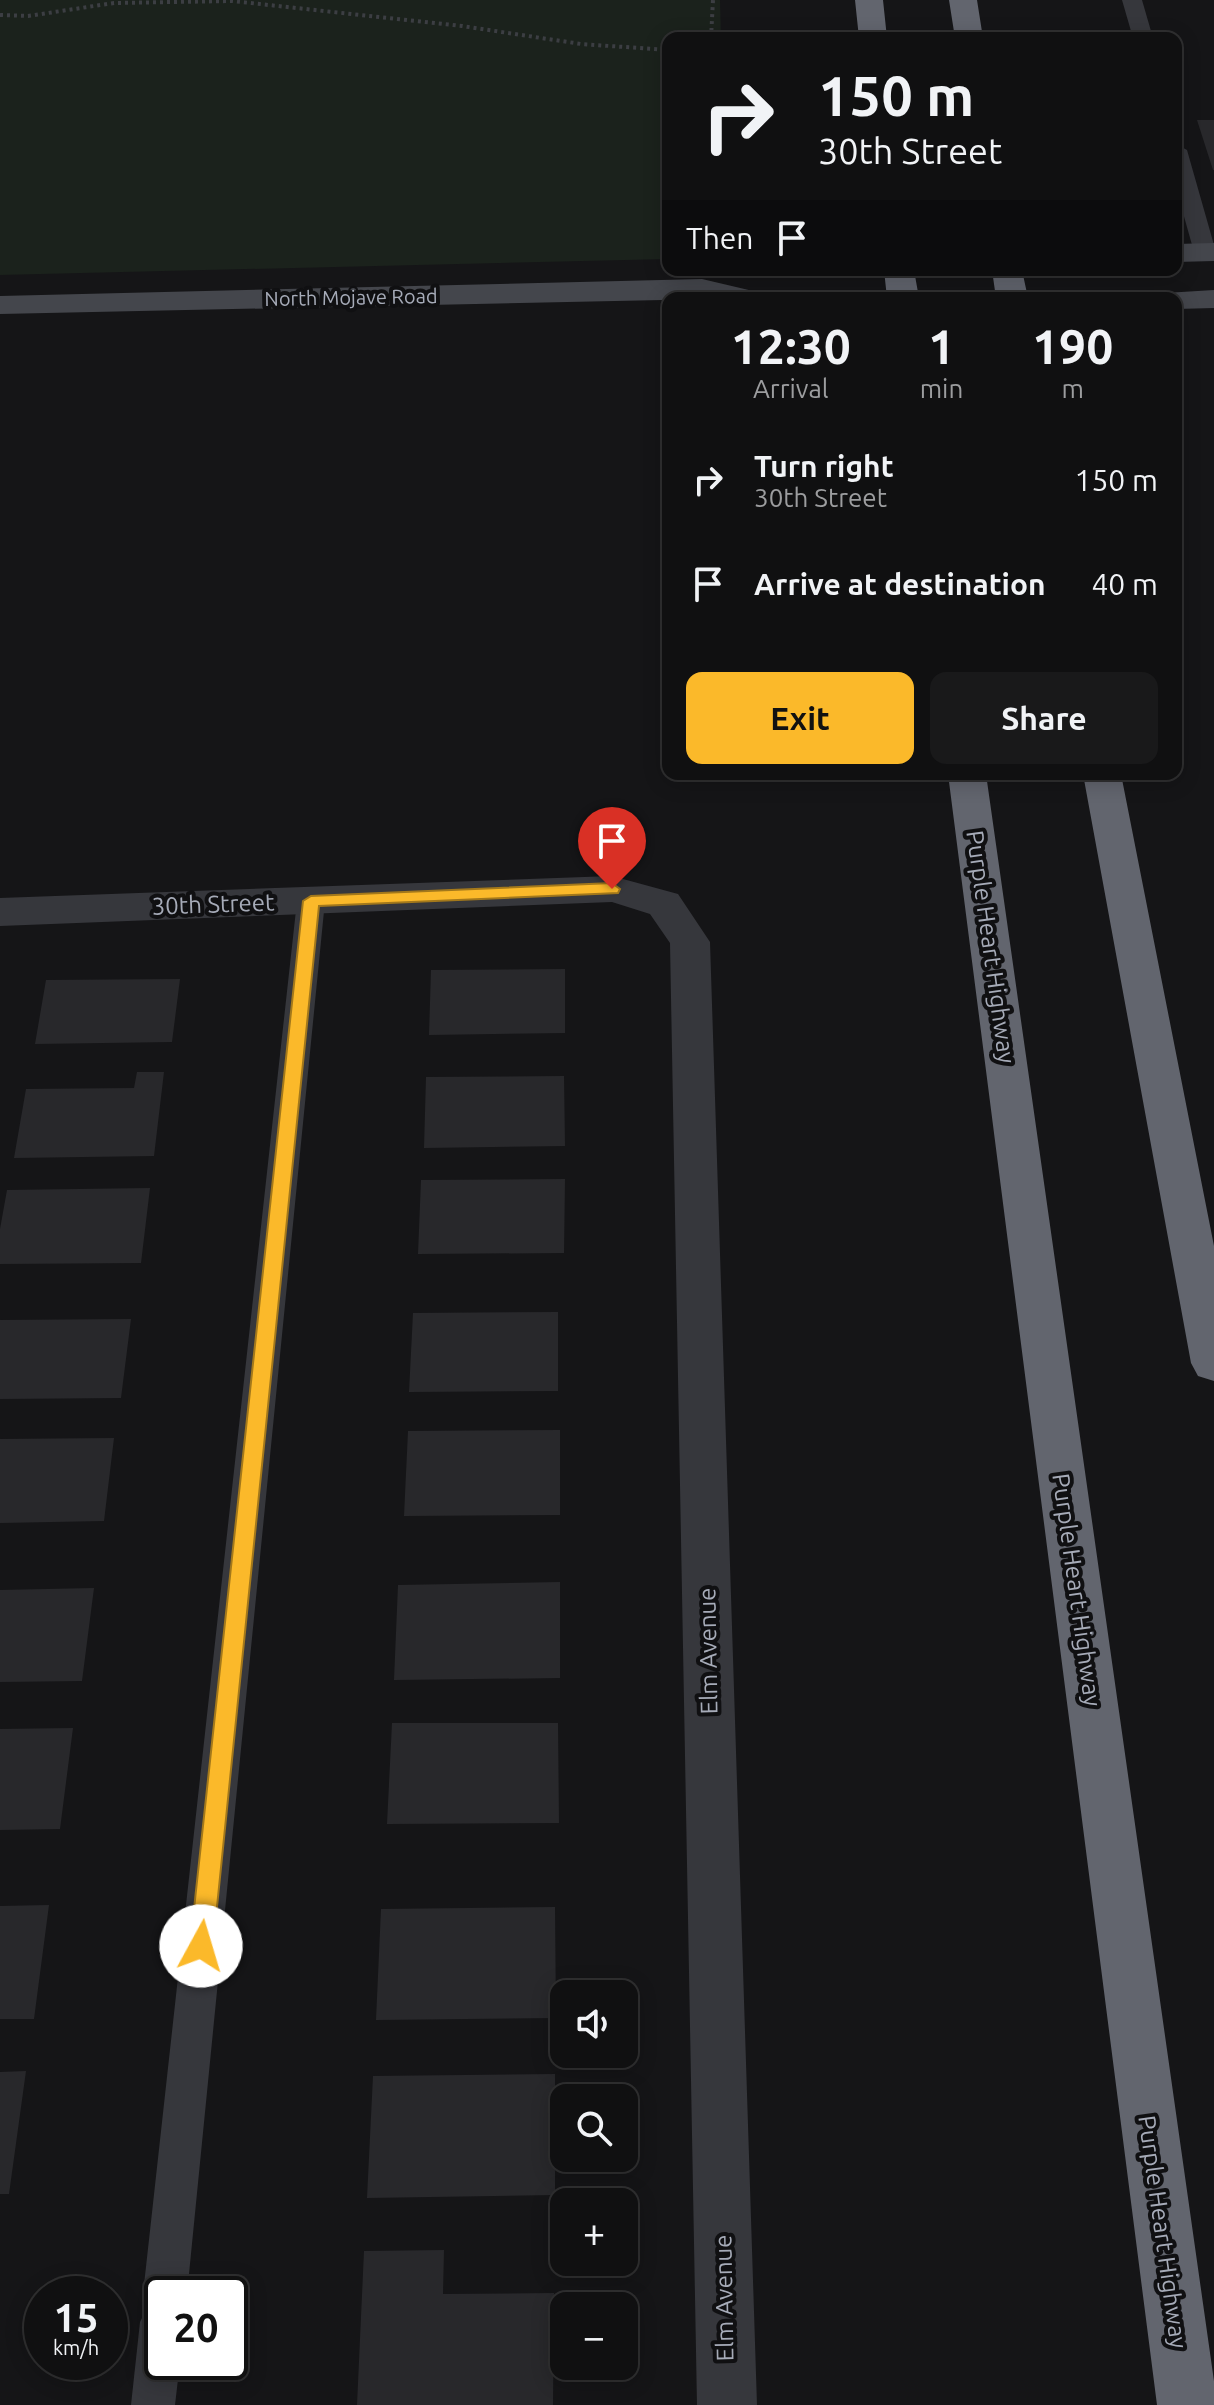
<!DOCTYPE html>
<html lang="en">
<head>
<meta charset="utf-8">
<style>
  body { margin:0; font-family:Ubuntu,sans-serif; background:#19191a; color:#f1f3f6; height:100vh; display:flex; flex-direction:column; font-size:30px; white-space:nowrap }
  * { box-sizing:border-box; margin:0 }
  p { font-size:26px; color:#9c9d9f }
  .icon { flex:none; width:44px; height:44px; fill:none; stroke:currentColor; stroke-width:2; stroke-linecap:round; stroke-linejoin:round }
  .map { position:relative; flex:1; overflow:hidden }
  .side { position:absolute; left:662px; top:292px; width:520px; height:488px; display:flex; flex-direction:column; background:#101011; border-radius:16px; box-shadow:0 4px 20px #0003,0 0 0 2px #303031 }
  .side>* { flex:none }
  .guide { position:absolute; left:662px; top:32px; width:520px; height:244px; border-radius:16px; box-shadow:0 4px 20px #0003,0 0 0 2px #303031; background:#101011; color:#f1f3f6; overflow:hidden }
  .tools { position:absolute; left:550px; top:1980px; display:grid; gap:16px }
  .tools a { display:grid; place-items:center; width:88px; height:88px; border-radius:16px; background:#101011; box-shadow:0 4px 20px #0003,0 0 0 2px #303031; font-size:40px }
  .speed { position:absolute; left:24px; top:2276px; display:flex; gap:16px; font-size:40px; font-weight:700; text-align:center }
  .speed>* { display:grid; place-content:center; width:104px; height:104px; border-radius:50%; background:#101011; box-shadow:0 4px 20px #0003,0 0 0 2px #303031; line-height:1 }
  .speed small { font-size:20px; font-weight:400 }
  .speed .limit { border:4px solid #111; border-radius:12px; background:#fff; color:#111 }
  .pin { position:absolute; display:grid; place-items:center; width:68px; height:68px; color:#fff; margin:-82px -34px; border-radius:50% 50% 50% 0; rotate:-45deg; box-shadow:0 0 8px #0007 }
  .pin .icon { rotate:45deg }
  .me { position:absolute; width:88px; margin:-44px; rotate:6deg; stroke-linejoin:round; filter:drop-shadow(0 0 6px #0008) }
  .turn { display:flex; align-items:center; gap:28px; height:168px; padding:0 24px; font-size:36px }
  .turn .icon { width:104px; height:104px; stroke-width:2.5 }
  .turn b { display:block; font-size:56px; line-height:68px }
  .then { display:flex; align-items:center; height:76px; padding:0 24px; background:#0003; gap:16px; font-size:30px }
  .eta { display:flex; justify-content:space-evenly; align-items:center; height:136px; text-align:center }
  .eta b { font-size:48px; font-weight:700; line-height:56px }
  .primary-button { display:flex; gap:16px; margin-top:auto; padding:16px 24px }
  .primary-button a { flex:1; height:92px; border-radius:16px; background:#fbb92a; color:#111; font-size:32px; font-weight:700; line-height:92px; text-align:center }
  .primary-button a+a { background:#19191a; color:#f1f3f6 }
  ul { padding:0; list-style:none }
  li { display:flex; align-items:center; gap:24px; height:104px; padding:0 24px }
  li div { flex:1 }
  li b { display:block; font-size:30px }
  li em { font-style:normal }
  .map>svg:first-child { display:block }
  .green { fill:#1b221c }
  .building { fill:#28282b }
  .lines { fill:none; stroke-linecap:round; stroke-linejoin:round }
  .path { stroke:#3c3e43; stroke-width:4; stroke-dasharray:3 4; stroke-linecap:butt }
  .lane { fill:#36373c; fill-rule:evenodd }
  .street { fill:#36373c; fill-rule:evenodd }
  .secondary { fill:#44464c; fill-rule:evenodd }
  .highway { fill:#62656e; fill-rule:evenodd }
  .route { fill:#fbb92a; stroke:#a3781b; stroke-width:2 }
  .labels { text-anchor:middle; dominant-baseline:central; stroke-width:8; stroke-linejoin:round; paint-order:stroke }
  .far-street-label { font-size:20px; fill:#a6abb8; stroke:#101012 }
  .street-label { font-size:24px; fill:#a6abb8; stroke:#101012 }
</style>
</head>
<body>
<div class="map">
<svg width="1214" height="2405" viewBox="0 0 1214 2405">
  <rect width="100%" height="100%" fill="#151517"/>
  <path class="green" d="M0,0H720L721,38H668V259L0,275Z"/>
  <path class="building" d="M1197,120H1214V170H1213Z
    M565,969V1033L429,1035L431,970Z
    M180,979L172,1042L35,1044L46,980Z
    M137,1072H164L154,1156L14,1158L26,1089L134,1088Z
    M564,1076L565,1146L424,1148L426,1077Z
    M565,1179L564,1253L418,1254L421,1180Z
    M150,1188L141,1263L0,1264V1229L7,1190Z
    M558,1312V1391L409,1392L413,1313Z
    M131,1319L121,1398L0,1399V1320Z
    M560,1430V1515L404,1516L408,1431Z
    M114,1438L104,1521L0,1523V1439Z
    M560,1582V1678L394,1680L398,1585Z
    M94,1588L82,1681L0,1682V1590Z
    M392,1723H558L559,1823L387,1824Z
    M73,1728L60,1829L0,1830V1729Z
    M49,1905L34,2019H0V1906Z
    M555,1907L556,2018L376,2020L381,1909Z
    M26,2071L9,2194H0V2072Z
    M555,2074V2195L367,2198L373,2076Z
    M444,2250L443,2294L554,2293L553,2405H357L364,2251Z"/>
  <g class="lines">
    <path class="path" d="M0,15L28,16L114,3L232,1L462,26L581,44L668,50
      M711,38L713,0"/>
    <path class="lane" d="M1122,0H1142L1153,38H1133Z
      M1176,144L1187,150L1214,245L1213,257H1197L1194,252L1176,188Z
      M311,891L321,894L325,901L187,2294H162V2362H180L175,2405H131L140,2322L148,2306L143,2294L297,901L301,894Z"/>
    <path class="street" d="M612,876L678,894L710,942L757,2405H697L670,943L650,914L612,902L0,926V898Z"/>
    <path class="secondary" d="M1214,243V261L1176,262V244Z
      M702,279L753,291L758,298L0,314V296Z
      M1214,290V308L1176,309V298H1162L1165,293Z"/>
    <path class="highway" d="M855,0H883L887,38H859Z
      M949,0H977L983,38H955Z
      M884,270H914L919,298H887Z
      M992,270H1022L1028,298H996Z
      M948,774H986L1214,2381V2405H1157Z
      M1083,774H1121L1214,1246V1381L1198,1376L1191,1363Z"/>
  </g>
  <path class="route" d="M612,883L620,889L618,893L319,906L213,1946L209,1953L201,1956L193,1953L190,1946L303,901L311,896Z"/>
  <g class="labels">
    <g class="far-street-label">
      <text transform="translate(351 297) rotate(-1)">North Mojave Road</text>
    </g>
    <g class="street-label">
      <text transform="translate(213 904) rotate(-2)">30th Street</text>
      <text transform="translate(991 947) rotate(82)">Purple Heart Highway</text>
      <text transform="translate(1077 1590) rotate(82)">Purple Heart Highway</text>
      <text transform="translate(708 1651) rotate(-91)">Elm Avenue</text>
      <text transform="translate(1163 2232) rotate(82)">Purple Heart Highway</text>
      <text transform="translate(724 2298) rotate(-91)">Elm Avenue</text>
    </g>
  </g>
</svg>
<div class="tools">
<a><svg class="icon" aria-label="sound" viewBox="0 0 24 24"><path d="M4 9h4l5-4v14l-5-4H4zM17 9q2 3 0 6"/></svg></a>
<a><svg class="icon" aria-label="search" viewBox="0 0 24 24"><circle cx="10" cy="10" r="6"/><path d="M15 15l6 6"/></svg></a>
<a>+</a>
<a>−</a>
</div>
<div class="speed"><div>15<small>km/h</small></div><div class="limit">20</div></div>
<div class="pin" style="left:612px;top:889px;background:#d93025"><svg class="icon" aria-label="arrive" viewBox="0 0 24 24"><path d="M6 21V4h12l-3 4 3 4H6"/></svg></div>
<svg class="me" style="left:201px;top:1946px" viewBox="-20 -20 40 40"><circle r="19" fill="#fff"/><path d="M0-13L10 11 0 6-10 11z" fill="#fbb92a"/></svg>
<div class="guide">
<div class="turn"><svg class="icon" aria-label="right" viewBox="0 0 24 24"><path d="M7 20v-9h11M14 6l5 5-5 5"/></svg><div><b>150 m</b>30th Street</div></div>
<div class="then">Then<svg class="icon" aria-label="arrive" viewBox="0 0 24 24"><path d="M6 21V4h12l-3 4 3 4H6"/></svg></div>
</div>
<section class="side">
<div class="eta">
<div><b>12:30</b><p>Arrival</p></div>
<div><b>1</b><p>min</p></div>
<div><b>190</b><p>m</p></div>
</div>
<ul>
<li><svg class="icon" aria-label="right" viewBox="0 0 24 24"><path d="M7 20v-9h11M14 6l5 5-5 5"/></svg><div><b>Turn right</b><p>30th Street</p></div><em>150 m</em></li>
<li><svg class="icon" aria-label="arrive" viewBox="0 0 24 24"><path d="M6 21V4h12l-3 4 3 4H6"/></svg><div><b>Arrive at destination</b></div><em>40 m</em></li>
</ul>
<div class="primary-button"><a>Exit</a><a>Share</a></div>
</section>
</div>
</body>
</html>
